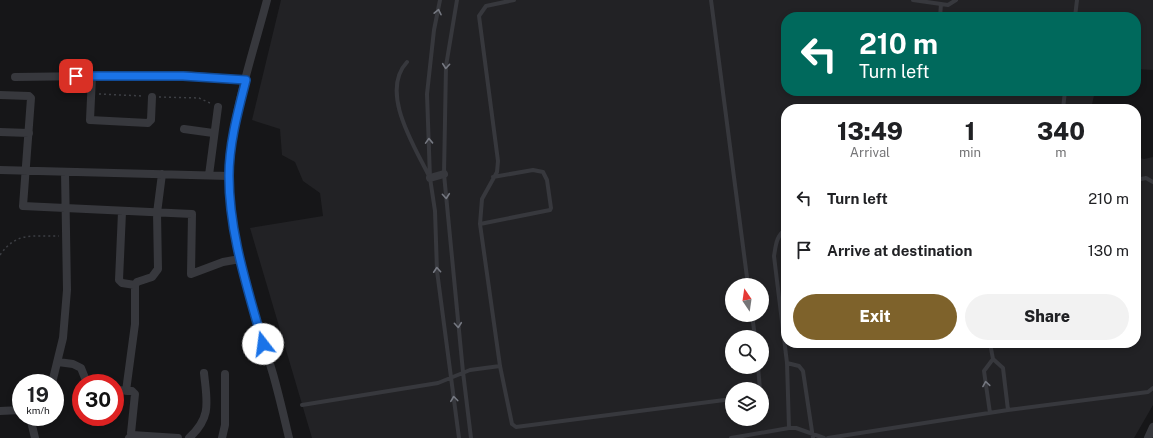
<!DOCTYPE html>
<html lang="en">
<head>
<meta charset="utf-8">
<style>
  body { margin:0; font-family:"Public Sans",sans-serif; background:#f2f2f2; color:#202124; height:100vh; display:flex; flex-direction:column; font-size:15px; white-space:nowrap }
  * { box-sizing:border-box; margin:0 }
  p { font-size:13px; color:#757577 }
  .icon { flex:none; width:22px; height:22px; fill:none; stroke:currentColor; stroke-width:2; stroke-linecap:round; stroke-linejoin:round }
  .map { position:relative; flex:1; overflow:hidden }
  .panel { position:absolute; left:781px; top:104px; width:360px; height:244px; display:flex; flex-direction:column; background:#fff; border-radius:16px; box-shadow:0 2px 6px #0003 }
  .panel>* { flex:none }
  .hud { position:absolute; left:781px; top:12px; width:360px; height:84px; border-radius:16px; box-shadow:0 2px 6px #0003; background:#00695c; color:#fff; overflow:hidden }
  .needle { width:26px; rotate:347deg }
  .buttons { position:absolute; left:725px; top:278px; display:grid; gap:8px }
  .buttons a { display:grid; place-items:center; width:44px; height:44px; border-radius:50%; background:#fff; box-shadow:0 2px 6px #0003; font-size:20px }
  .speed { position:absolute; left:12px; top:374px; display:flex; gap:8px; font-size:20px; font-weight:700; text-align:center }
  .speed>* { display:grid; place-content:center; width:52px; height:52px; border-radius:50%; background:#fff; box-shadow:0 2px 6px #0003; line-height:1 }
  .speed small { font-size:10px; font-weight:400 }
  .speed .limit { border:6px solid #d22; background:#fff; color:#111 }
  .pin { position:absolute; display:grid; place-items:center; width:34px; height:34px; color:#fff; margin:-17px; border-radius:8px; box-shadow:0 2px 6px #0006 }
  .me { position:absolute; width:44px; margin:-22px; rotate:345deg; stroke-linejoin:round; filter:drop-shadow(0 0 3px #0008) }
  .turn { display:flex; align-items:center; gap:14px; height:84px; padding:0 12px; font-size:18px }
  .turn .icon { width:52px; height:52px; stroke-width:2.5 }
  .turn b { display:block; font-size:28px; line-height:34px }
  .eta { display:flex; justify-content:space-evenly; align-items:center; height:68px; text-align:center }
  .eta b { font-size:24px; font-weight:800; line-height:28px }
  .action { display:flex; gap:8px; margin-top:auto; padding:8px 12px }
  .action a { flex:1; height:46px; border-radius:24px; background:#7e622b; color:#fff; font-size:16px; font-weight:800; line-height:46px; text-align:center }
  .action a+a { background:#f2f2f2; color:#202124 }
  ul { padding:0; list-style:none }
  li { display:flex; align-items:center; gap:12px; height:52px; padding:0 12px }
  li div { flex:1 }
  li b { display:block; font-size:15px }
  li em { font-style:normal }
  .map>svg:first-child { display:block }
  .built { fill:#222225; fill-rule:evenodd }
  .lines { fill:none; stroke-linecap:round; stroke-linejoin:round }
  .path { stroke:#3d3f44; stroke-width:1.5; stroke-dasharray:2 3; stroke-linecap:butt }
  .lane { stroke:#37383d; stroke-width:4 }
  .street { stroke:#37383d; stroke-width:8 }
  .oneway { stroke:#757881 }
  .route-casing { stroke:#114b97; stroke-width:10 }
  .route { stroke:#1a73e8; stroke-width:7 }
</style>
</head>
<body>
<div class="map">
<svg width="1153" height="438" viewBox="0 0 1153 438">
  <rect width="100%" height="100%" fill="#161618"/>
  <path class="built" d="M281,0H1153V70L1136,69V17H786V91H1095L1091,109H786V343H1136V157L1144,159L1153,157V405L1134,438H312L250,228L323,216L320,193L303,181L295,162L282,155L280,129L252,120ZM732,285H762V315H732ZM732,337H762V367H732ZM732,389H762V419H732Z"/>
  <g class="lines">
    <path class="path" d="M99,94L143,96
      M159,97L199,98L210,103
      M0,255C17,231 32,237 59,236"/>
    <path class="lane" d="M440,0L434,30L427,94L430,178L435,211L437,271L459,438
      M457,0L446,66L444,174L463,372L471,438
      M514,0L486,6L479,16L498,161L497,172L482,199L480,224L500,366L512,424L516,427L732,399
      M711,0L748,285
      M913,0L948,5L956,0
      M940,17L941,4
      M1075,17L1077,0
      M407,62C379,92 415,147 429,176
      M1063,109L1065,91
      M1136,180L1146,178L1153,182
      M480,224L550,210L551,208L547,180L543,172L533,170L493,177
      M786,229C776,236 776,245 774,256L787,363L789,428
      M752,315L755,337
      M990,343L993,359L1003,368L1008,410
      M787,363L799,366L803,371L813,438
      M758,367L760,389
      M302,405L438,383L470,370L500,366
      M990,413L984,371L993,359
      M731,438L789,428H796L824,438
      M828,438L1008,410L1148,392L1153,388"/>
    <path class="street" d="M267,0C253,53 229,123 229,177C230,244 254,310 273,374C279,395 284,417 289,438
      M15,77L92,76
      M0,95L29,96L31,98L23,206L192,214L191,274L223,262L240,259
      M152,97L151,120L148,123L90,120L92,76L183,75L246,80
      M184,129L213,133
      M0,132L29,133
      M0,170L229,176
      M209,175L218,107
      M430,178L444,174
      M122,212L119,280L122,283L135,285
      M58,362L73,364L81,368L87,383
      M52,383L63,338L67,290L65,172
      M115,390L132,391L135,394L131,433L132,435
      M126,391L135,324V285L137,282L152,277L158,269L157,213L162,174
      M0,411L21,410
      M30,417L35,438
      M129,438L132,435L178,438
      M189,438C212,417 207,402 204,373
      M222,438L225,425V374
      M1148,438L1153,427"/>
  </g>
  <defs><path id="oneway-chevron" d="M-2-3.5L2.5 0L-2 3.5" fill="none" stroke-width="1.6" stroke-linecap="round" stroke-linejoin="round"/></defs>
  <g class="oneway">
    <use href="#oneway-chevron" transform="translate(438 12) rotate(-78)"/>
    <use href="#oneway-chevron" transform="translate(446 66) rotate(95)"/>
    <use href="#oneway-chevron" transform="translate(429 141) rotate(-92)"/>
    <use href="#oneway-chevron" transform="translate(446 196) rotate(85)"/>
    <use href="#oneway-chevron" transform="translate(437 270) rotate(-94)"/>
    <use href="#oneway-chevron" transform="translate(458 325) rotate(85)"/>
    <use href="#oneway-chevron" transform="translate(986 384) rotate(-99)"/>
    <use href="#oneway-chevron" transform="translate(454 399) rotate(-97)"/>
  </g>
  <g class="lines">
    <defs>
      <path id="route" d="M76,76H183L246,80C238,111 229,144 229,176C229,234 248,289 263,344"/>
    </defs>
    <use href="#route" class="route-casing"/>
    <use href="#route" class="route"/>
  </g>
</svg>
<div class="buttons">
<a><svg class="needle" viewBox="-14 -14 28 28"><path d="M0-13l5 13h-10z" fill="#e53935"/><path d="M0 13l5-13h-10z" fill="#757577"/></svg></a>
<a><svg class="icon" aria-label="search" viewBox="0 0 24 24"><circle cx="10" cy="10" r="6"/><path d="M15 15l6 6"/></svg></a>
<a><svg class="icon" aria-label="layers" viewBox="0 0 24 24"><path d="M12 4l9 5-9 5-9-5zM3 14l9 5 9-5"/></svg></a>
</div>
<div class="speed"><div>19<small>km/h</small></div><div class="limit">30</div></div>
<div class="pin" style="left:76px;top:76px;background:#d93025"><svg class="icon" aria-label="arrive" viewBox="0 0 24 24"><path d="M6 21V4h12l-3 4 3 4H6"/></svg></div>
<svg class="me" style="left:263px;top:344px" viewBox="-20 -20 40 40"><circle r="19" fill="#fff"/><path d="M0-13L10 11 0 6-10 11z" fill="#1a73e8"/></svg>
<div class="hud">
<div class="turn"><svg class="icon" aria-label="left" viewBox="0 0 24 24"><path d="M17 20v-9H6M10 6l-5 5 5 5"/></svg><div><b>210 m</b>Turn left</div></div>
</div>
<section class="panel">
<div class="eta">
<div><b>13:49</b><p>Arrival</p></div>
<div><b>1</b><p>min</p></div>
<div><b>340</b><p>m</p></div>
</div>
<ul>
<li><svg class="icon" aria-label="left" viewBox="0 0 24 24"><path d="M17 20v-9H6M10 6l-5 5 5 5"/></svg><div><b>Turn left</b></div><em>210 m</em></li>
<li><svg class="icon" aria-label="arrive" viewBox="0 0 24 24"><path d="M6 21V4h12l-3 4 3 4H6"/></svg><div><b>Arrive at destination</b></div><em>130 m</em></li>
</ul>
<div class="action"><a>Exit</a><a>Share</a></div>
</section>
</div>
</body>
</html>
